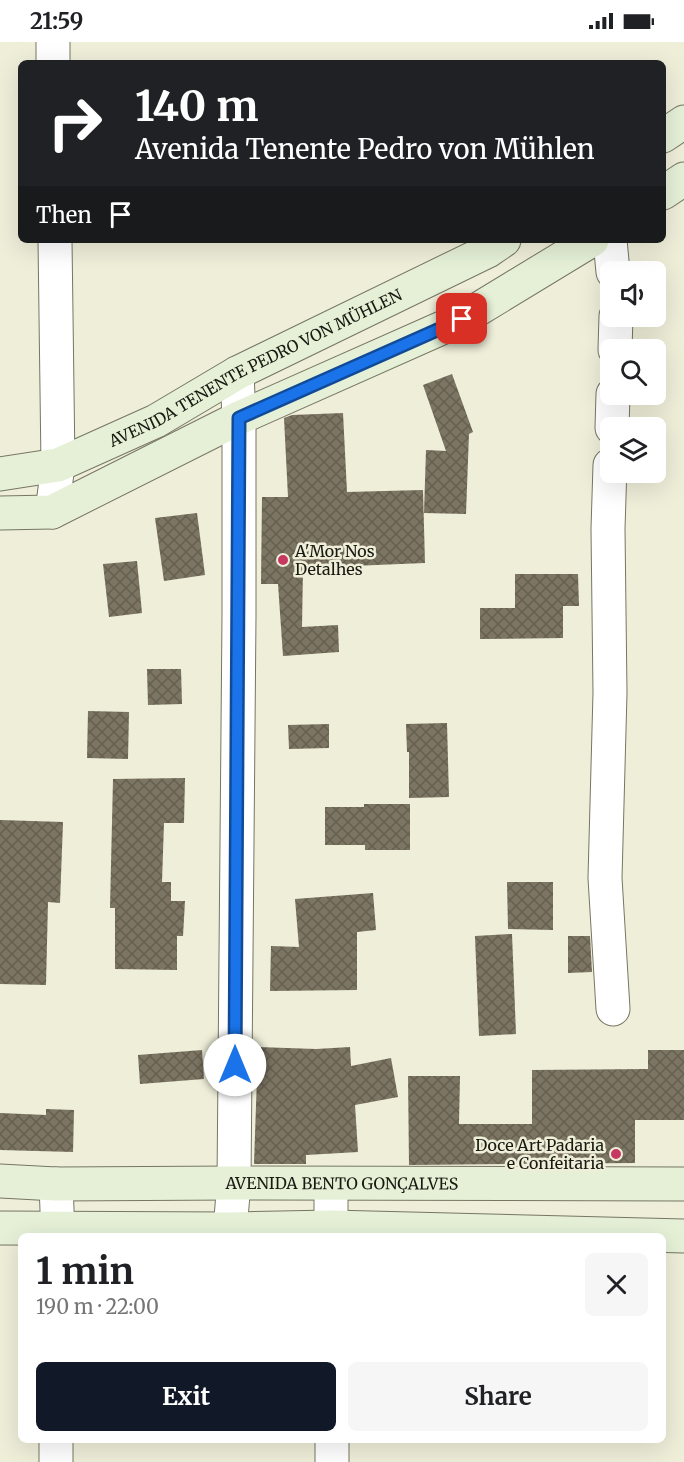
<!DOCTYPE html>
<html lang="en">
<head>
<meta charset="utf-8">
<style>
  body { margin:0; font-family:Merriweather,serif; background:#f6f6f6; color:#202124; height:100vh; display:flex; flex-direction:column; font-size:22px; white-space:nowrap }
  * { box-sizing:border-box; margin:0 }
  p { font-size:20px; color:#757577 }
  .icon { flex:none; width:33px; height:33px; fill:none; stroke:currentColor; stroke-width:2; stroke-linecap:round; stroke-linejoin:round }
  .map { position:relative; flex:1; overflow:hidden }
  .details { position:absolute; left:18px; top:1191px; width:648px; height:210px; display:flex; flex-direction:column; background:#fff; border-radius:9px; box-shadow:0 6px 24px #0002 }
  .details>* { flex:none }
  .top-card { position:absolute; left:18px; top:18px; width:648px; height:183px; border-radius:9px; box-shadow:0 6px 24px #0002; background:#202124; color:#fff; overflow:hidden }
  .controls { position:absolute; left:600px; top:219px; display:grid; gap:12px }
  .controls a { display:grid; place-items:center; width:66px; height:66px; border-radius:9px; background:#fff; box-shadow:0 6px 24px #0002; font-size:30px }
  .pin { position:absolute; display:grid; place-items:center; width:51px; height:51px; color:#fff; margin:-26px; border-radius:12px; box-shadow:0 3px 9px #0006 }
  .me { position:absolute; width:66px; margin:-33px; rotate:0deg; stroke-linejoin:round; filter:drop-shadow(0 0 4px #0008) }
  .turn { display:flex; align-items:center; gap:21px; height:126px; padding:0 18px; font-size:27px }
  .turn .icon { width:78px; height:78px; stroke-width:2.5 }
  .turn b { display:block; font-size:42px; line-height:51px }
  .then { display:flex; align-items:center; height:57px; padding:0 18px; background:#0003; gap:12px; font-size:22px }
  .round { display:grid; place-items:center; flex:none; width:63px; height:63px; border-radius:9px; background:#f6f6f6 }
  .headline { display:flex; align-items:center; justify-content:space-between; height:102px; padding:0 18px }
  h1 { font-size:36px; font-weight:700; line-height:45px }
  .primary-button { display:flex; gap:12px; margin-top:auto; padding:12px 18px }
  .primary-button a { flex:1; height:69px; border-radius:9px; background:#111827; color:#fff; font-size:24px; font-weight:700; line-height:69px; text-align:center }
  .primary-button a+a { background:#f6f6f6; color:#202124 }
  .status { display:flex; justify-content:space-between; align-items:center; height:42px; padding:0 30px; background:#fff; direction:ltr }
  .status svg { height:16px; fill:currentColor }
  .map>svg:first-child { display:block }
  .building { fill:url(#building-cross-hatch) }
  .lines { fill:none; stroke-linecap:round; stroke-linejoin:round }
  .minor-casing { stroke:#767663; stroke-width:35 }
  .secondary-casing { stroke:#767663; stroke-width:35 }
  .minor { stroke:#fff; stroke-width:33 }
  .secondary { stroke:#e5f0d7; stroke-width:33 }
  .route-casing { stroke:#114b97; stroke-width:15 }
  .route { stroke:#1a73e8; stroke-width:10 }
  .poi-dot { fill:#c63761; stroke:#eeeed9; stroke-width:2 }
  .labels { text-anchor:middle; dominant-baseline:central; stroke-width:5; stroke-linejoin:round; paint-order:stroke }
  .street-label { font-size:16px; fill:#181911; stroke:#eeeed9 }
  .poi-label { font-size:16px; fill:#181911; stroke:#eeeed9; text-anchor:start }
</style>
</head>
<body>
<div class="status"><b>21:59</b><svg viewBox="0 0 49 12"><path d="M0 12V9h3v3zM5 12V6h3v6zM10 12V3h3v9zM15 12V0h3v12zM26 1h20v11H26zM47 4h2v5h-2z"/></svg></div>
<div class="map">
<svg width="684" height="1420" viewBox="0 0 684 1420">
  <defs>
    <pattern id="building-cross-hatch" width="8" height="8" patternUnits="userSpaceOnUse" patternTransform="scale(1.5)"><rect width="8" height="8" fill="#7c7563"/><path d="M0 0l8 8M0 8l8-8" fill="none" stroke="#655f50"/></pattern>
  </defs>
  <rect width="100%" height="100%" fill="#eeeed9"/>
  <path class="building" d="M452,332L473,390L469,392L466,472L424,471L426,408L446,409L423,343Z
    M343,371L347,450L423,448L425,521L303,526L302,585L338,583L339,610L283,614L278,542H261L262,455H288L284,376L292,373Z
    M197,471L205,533L164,539L155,476Z
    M137,519L142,571L109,575L103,522Z
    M515,532H578L579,564H563V596L480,597V566H515Z
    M147,627H181L182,662L148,663Z
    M88,669L129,670L128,717L87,716Z
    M447,681L449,755L409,756V710H407L406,682Z
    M329,682V706L289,707L288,683Z
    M185,736L184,781H164L162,840H171V859H185L183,894H177V928L115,927V866H110L113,737Z
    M364,762H410V808H365V803H325V765H364Z
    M0,778L63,780L60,861L48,860L46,943L0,942Z
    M507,840H553V888L508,887Z
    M373,851L376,888L357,890V948L270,949L271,904L299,905L295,857Z
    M512,892L516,992L479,994L475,894Z
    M568,894H590L592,930L568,931Z
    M258,1005L316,1007L350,1005L351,1024L391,1016L398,1055L355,1063L358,1110L306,1113V1122H254Z
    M202,1008L204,1037L140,1042L138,1013Z
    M648,1008H684V1078H635V1121L409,1123L408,1034H460L459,1082H532V1028L648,1027Z
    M46,1067L74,1068L73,1110L0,1108V1071L46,1073Z"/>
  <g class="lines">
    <defs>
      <path id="minor" d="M53,0V21
        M610,198L613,230
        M615,308L616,274
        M612,386L613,352
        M610,423L608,487L610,651L605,836L613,967
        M52,470L58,423L55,198
        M56,1142L58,1194
        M230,1187L234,1141L239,573V376L237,331
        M331,1194V1142
        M332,1398V1420
        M56,1420V1398"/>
      <g id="secondary">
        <path d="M663,94L684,80"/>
        <path d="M663,151L684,137"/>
        <path id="s1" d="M0,432L58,423L156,379L237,331L488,209L504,198"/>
        <path d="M0,471L52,470L239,376L462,277L592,198"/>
        <path id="s2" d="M0,1139L56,1142L234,1141L684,1142"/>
        <path d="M0,1186L230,1187L331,1185L684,1194"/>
      </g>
    </defs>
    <use href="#minor" class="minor-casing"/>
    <use href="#secondary" class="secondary-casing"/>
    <use href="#minor" class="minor"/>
    <use href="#secondary" class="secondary"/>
  </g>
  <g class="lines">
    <defs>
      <path id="route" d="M235,1023L239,376L462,277"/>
    </defs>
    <use href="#route" class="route-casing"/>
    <use href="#route" class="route"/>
  </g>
  <g class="poi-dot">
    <circle cx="283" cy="518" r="6"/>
    <circle cx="616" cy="1112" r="6"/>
  </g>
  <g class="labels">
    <g class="street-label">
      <text stroke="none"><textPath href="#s1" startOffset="279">AVENIDA TENENTE PEDRO VON MÜHLEN</textPath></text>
      <text stroke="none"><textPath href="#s2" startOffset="342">AVENIDA BENTO GONÇALVES</textPath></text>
    </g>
    <g class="poi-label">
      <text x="295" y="509">A'Mor Nos<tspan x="295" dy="18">Detalhes</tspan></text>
      <text x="604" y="1103" text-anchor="end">Doce Art Padaria<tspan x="604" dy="18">e Confeitaria</tspan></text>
    </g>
  </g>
</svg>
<div class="controls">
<a><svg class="icon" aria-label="sound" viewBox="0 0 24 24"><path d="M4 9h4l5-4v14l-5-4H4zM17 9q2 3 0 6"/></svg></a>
<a><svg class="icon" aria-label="search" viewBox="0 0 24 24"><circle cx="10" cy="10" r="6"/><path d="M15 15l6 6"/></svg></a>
<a><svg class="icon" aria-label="layers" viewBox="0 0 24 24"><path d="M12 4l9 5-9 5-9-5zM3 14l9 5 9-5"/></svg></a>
</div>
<div class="pin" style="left:462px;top:277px;background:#d93025"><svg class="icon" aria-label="arrive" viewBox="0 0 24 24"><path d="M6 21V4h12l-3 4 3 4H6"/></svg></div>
<svg class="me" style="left:235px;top:1023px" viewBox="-20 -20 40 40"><circle r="19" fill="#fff"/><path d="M0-13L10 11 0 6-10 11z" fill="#1a73e8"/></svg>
<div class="top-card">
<div class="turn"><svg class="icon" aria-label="right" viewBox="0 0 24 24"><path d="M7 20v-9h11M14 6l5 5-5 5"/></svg><div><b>140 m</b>Avenida Tenente Pedro von Mühlen</div></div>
<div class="then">Then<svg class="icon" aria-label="arrive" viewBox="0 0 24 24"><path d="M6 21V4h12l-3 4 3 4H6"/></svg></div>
</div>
<section class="details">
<div class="headline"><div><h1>1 min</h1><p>190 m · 22:00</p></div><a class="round"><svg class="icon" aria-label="close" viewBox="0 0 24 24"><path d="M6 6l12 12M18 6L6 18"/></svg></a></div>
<div class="primary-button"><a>Exit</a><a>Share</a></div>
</section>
</div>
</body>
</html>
